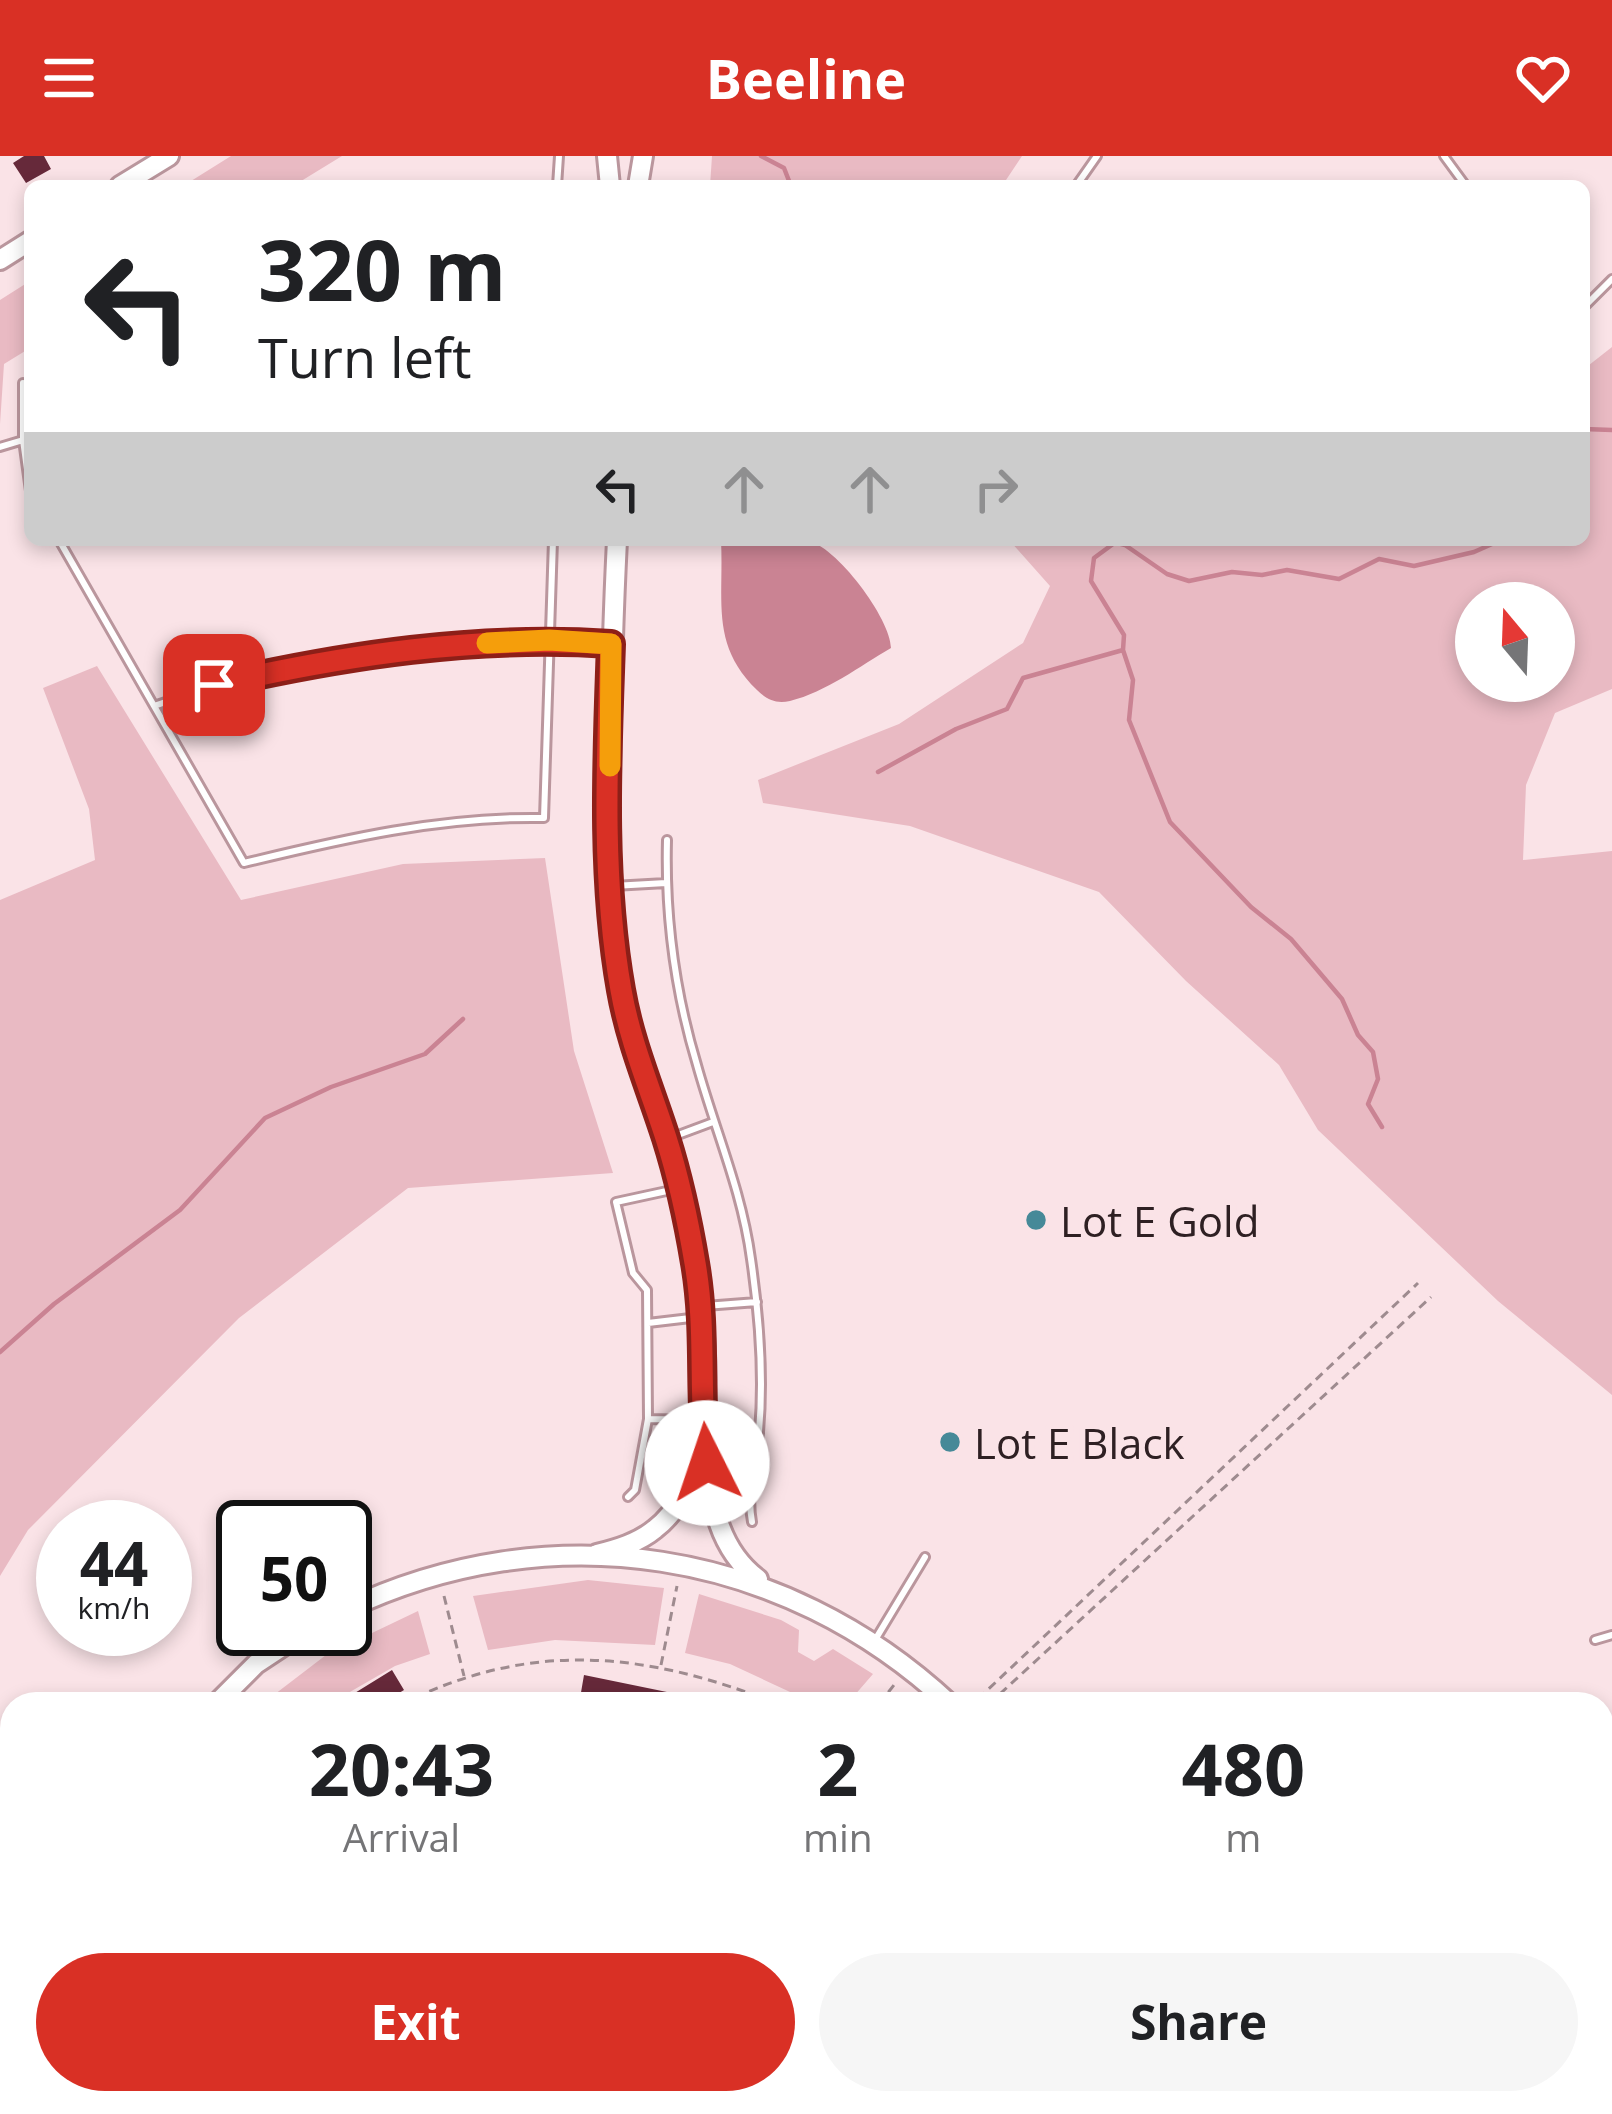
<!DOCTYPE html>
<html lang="en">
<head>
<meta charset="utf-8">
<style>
  body { margin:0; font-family:"Open Sans",sans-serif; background:#f6f6f6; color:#202124; height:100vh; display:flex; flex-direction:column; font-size:45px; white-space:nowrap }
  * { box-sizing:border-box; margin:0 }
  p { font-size:39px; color:#757577 }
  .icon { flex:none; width:66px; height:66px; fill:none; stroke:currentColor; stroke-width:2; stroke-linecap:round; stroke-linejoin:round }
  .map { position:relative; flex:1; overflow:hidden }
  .drawer { position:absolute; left:0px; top:1536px; width:1614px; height:423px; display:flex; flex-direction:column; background:#fff; border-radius:36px 36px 0 0; box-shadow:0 6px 18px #0003 }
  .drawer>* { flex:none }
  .hud { position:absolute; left:24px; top:24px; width:1566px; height:366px; border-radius:18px; box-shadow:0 6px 18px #0003; background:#fff; color:#202124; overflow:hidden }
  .needle { width:78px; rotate:341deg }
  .buttons { position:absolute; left:1455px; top:426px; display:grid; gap:24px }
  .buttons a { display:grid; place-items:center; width:120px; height:120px; border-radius:50%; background:#fff; box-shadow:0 6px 18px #0003; font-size:60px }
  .speed { position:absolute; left:36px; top:1344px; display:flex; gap:24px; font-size:60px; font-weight:700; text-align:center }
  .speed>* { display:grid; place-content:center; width:156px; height:156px; border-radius:50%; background:#fff; box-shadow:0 6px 18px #0003; line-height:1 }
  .speed small { font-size:30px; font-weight:400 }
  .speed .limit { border:6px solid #111; border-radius:18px; background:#fff; color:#111 }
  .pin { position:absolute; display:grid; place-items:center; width:102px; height:102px; color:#fff; margin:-51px; border-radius:24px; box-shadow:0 6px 18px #0006 }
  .me { position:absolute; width:132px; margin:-66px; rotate:356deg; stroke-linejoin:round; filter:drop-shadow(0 0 9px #0008) }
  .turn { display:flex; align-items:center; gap:42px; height:252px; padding:0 36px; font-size:54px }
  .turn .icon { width:156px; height:156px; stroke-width:2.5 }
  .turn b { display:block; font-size:84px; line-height:102px }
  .lanes { display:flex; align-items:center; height:114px; padding:0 36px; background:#0003; justify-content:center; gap:60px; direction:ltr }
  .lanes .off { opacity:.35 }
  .eta { display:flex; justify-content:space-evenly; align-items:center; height:204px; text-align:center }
  .eta b { font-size:72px; font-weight:700; line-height:84px }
  .primary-button { display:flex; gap:24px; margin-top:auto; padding:24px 36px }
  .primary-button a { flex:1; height:138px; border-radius:72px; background:#d93025; color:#fff; font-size:48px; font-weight:700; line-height:138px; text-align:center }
  .primary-button a+a { background:#f6f6f6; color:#202124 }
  header { display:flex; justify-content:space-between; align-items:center; height:156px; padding:0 36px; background:#d93025; color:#fff; font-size:54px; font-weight:700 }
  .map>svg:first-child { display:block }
  .green { fill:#e9bac3; fill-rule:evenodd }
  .water { fill:#ca8393 }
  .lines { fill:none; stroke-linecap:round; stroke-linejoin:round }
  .stream { stroke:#ca8393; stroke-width:4.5 }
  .building { fill:#66293a }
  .lane-casing { stroke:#ba969d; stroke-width:12 }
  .secondary-casing { stroke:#ba969d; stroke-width:24 }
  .path { stroke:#9e8b8f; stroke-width:3; stroke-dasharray:9 6; stroke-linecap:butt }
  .lane { stroke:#fff; stroke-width:6 }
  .secondary { stroke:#fff; stroke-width:18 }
  .route-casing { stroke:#8d1f18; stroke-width:30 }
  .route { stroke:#d93025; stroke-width:21 }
  .slow { stroke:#f59e0b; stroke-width:21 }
  .poi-dot { fill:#468998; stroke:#fae3e7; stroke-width:4.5 }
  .labels { text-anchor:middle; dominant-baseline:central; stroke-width:12; stroke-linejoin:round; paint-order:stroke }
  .poi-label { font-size:42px; fill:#2e2023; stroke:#fae3e7; text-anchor:start }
</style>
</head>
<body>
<header><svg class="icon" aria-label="menu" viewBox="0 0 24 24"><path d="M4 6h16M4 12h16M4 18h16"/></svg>Beeline<svg class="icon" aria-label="heart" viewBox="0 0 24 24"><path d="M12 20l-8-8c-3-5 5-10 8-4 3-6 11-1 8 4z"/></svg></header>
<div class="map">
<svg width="1612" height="1958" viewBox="0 0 1612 1958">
  <rect width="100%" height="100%" fill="#fae3e7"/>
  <path class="green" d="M231,0H342L293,30H183Z
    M712,0H1022L1002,30H710Z
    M30,125V192L4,208L0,268V144Z
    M1612,191V533L1555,557L1526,629L1523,704L1612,695V1239L1498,1145L1318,974L1279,909L1186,825L1099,736L910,670L763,647L758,624L899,568L1023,487L1050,430L1009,384H1584V213ZM1476,447H1554V525H1476Z
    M97,510L241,744L403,708L545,702L574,895L613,1017L408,1032L239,1162L28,1374L0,1420V744L95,704L89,653L43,532Z
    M588,1424L664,1432L655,1489L555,1484L488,1494L473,1440Z
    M699,1438L781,1464L799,1474L798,1496L814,1505L833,1493L873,1518L847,1548H816L730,1508L685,1497Z
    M418,1455L430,1498L395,1510L329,1548H262L326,1499Z
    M207,1947H937L935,1958H219L209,1956Z"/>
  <path class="water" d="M721,384C748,384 780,380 806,384C836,389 891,463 891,492C860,510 826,536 790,545C776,548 767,544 757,534C710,488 724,445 721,384Z"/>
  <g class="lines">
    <path class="stream" d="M761,0L784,12L791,30
      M1584,273L1612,274
      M1106,384L1125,389L1167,418L1189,425L1232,416L1262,419L1287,414L1339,423L1379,403L1414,410L1474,396L1501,384
      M1521,384H1538
      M1123,494L1133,524L1129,564L1170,666L1251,751L1291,783L1342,843L1358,879L1373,896L1378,923L1368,948L1382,971
      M878,616L956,573L1007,553L1023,522L1123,494L1124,479L1091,425L1094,402L1113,388
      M0,1196L54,1148L180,1054L265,962L331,931L425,898L463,863"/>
  </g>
  <path class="building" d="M24,0H44L51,13L26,27L13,7Z
    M392,1514L404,1534L381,1548H337Z
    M584,1519L701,1543L700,1548H579Z"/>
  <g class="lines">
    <defs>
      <path id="lane" d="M1444,0L1466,30
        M557,30L559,0
        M1076,30L1097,0
        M1584,151L1612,123
        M23,227V284L30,335
        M0,291L30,282
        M59,384L244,707C343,683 442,660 544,662L553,384
        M154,550C299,499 455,478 608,487
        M667,684C665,761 675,836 697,909C715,974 742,1035 751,1103C759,1158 764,1219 759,1276C757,1307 746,1334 752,1366
        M613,730L666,727
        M670,982L713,966
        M705,1150L757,1146
        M648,1167L699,1161
        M648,1263L701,1264L759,1277
        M628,1341L635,1334L648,1263L647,1134L633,1117L616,1046L676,1033
        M875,1484L925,1401
        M1595,1484L1612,1479
        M0,1680L12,1682
        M0,1915L12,1912
        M1602,1946L1612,1945
        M1199,1947L1200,1958
        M1332,1947L1437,1953L1592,1947
        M1259,1958L1261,1947"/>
      <path id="secondary" d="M607,0L610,30
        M120,30L169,0
        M638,30L643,0
        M0,104L30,85
        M704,1286C711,1338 714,1390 758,1423
        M597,1398C617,1393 638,1387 655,1373C743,1305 695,1079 668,988C657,953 640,920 631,885C623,852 618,819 614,786C608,731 610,676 610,621C611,542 613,463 617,384
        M345,1454C550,1356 783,1392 950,1548
        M216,1548L256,1508L309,1473
        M133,1947L137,1958
        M1132,1947L1151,1958
        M1067,1958L1070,1947"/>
    </defs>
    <use href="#lane" class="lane-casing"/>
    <use href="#secondary" class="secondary-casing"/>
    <path class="path" d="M444,1440L464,1520
      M661,1509L677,1430
      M978,1543L1418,1127
      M402,1548C532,1483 647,1496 778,1548
      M879,1548L894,1529
      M989,1548L1431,1141
      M205,1947L206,1958
      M965,1958L968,1947"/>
    <use href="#lane" class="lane"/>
    <use href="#secondary" class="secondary"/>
  </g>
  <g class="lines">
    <defs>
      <path id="route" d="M214,529C346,499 476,479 611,488C607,601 601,722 621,834C630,886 650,932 666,982C679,1023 688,1065 695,1107C707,1176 698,1239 707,1307"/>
    </defs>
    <use href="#route" class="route-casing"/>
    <use href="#route" class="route"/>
    <path class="slow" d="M487,487L549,484L611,488L610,610"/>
  </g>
  <g class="poi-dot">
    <circle cx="1036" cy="1064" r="12"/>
    <circle cx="950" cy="1286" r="12"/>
  </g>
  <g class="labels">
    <g class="poi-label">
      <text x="1060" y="1064">Lot E Gold</text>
      <text x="974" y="1286">Lot E Black</text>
    </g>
  </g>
</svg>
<div class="buttons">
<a><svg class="needle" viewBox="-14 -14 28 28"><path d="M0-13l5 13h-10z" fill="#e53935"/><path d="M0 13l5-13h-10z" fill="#757577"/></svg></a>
</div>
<div class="speed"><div>44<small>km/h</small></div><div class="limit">50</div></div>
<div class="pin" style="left:214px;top:529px;background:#d93025"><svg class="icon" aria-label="arrive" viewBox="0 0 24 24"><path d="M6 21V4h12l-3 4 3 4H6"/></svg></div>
<svg class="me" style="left:707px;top:1307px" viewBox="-20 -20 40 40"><circle r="19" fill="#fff"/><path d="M0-13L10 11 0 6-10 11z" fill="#d93025"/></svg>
<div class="hud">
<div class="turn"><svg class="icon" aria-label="left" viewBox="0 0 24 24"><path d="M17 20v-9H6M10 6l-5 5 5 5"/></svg><div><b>320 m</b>Turn left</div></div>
<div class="lanes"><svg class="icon" aria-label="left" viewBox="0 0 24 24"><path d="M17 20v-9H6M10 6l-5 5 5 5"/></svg><svg class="icon off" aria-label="ahead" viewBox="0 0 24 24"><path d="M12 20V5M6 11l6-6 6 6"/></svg><svg class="icon off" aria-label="ahead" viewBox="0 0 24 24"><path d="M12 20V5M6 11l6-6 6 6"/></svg><svg class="icon off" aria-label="right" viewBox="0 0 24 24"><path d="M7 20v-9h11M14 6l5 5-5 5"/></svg></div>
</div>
<section class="drawer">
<div class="eta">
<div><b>20:43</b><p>Arrival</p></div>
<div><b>2</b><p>min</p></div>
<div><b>480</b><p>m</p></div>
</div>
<div class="primary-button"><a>Exit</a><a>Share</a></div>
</section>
</div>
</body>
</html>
